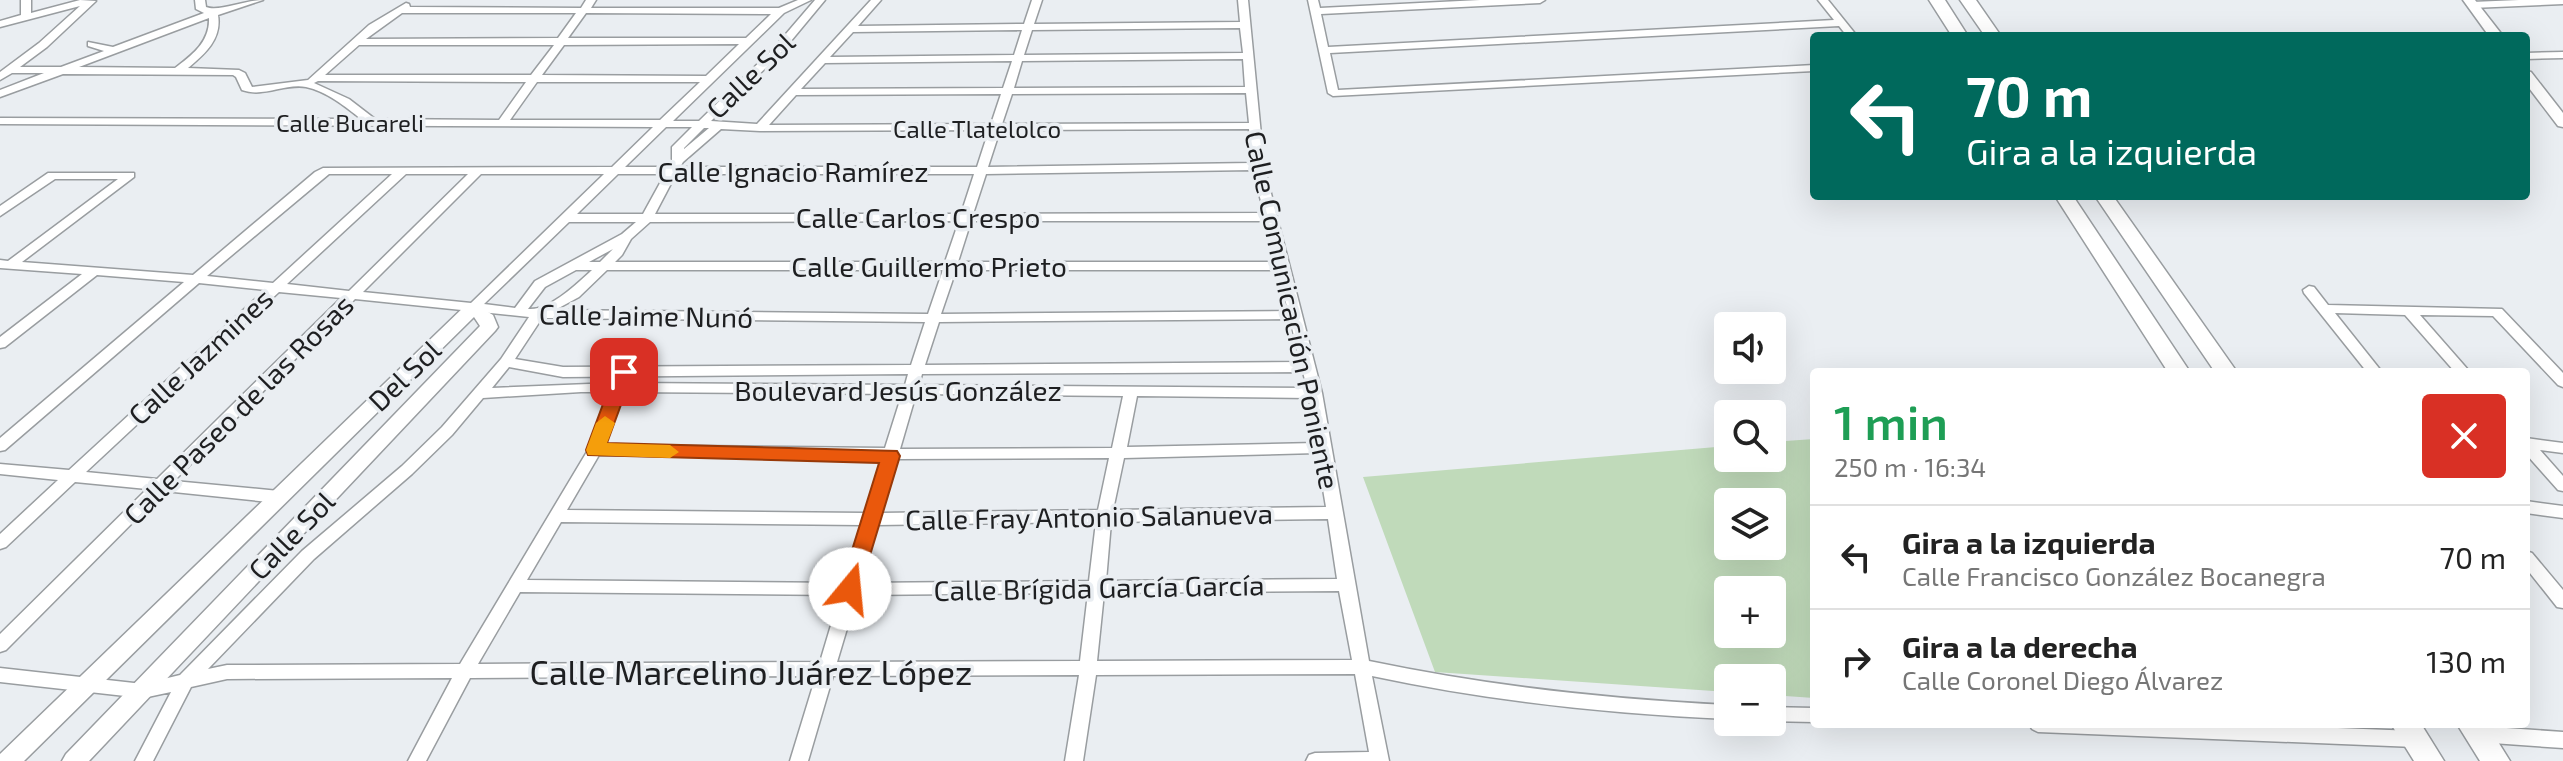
<!DOCTYPE html>
<html lang="es">
<head>
<meta charset="utf-8">
<style>
  body { margin:0; font-family:"Exo 2",sans-serif; background:#f6f6f6; color:#222; height:100vh; display:flex; flex-direction:column; font-size:30px; white-space:nowrap }
  * { box-sizing:border-box; margin:0 }
  p { font-size:26px; color:#767676 }
  .icon { flex:none; width:44px; height:44px; fill:none; stroke:currentColor; stroke-width:2; stroke-linecap:round; stroke-linejoin:round }
  .map { position:relative; flex:1; overflow:hidden }
  .drawer { position:absolute; left:1810px; top:368px; width:720px; height:360px; display:flex; flex-direction:column; background:#fff; border-radius:8px; box-shadow:0 8px 32px #0002 }
  .drawer>* { flex:none }
  .banner { position:absolute; left:1810px; top:32px; width:720px; height:168px; border-radius:8px; box-shadow:0 8px 32px #0002; background:#00695c; color:#fff; overflow:hidden }
  .buttons { position:absolute; left:1714px; top:312px; display:grid; gap:16px }
  .buttons a { display:grid; place-items:center; width:72px; height:72px; border-radius:8px; background:#fff; box-shadow:0 8px 32px #0002; font-size:40px }
  .pin { position:absolute; display:grid; place-items:center; width:68px; height:68px; color:#fff; margin:-34px; border-radius:16px; box-shadow:0 4px 12px #0006 }
  .me { position:absolute; width:88px; margin:-44px; rotate:17deg; stroke-linejoin:round; filter:drop-shadow(0 0 6px #0008) }
  .turn { display:flex; align-items:center; gap:28px; height:168px; padding:0 24px; font-size:36px }
  .turn .icon { width:104px; height:104px; stroke-width:2.5 }
  .turn b { display:block; font-size:56px; line-height:68px }
  .round { display:grid; place-items:center; flex:none; width:84px; height:84px; border-radius:8px; background:#f6f6f6 }
  .overview { display:flex; align-items:center; justify-content:space-between; height:136px; padding:0 24px }
  h1 { font-size:48px; font-weight:600; line-height:60px; color:#1e9e55 }
  ul { padding:0; list-style:none }
  li { display:flex; align-items:center; gap:24px; height:104px; padding:0 24px; border-top:2px solid #e0e0e0 }
  li div { flex:1 }
  li b { display:block; font-size:30px }
  li em { font-style:normal }
  .map>svg:first-child { display:block }
  .green { fill:#c0daba; fill-rule:evenodd }
  .lines { fill:none; stroke-linecap:round; stroke-linejoin:round }
  .minor-casing { stroke:#999da0; stroke-width:3 }
  .tertiary-casing { stroke:#999da0; stroke-width:3 }
  .primary-casing { stroke:#999da0; stroke-width:3 }
  .minor { fill:#fff; fill-rule:evenodd }
  .tertiary { fill:#fff; fill-rule:evenodd }
  .primary { fill:#fff; fill-rule:evenodd }
  .route { fill:#ea580c; stroke:#983908; stroke-width:2 }
  .slow { fill:#f59e0b }
  .labels { text-anchor:middle; dominant-baseline:central; stroke-width:7; stroke-linejoin:round; paint-order:stroke }
  .far-street-label { font-size:24px; fill:#1e1f21; stroke:#eaeef2 }
  .street-label { font-size:28px; fill:#1e1f21; stroke:#eaeef2 }
  .near-street-label { font-size:34px; fill:#1e1f21; stroke:#eaeef2 }
</style>
</head>
<body>
<div class="map">
<svg width="2563" height="761" viewBox="0 0 2563 761">
  <rect width="100%" height="100%" fill="#eaeef2"/>
  <path class="green" d="M1814,439V698L1772,695V678H1728V692L1435,672L1363,477L1728,446V458H1772V442ZM1728,502H1772V546H1728ZM1728,590H1772V634H1728Z"/>
  <g class="lines">
    <defs>
      <path id="minor" d="M21,0H31V13L80,0L96,1L47,47L20,67H61L104,51L88,46V42L113,47L204,13L196,9L195,0H205L206,7C219,12 245,0 263,0L218,15C222,39 205,54 188,68L239,70L245,73L252,87L308,80L369,25L406,3L409,4L410,7L581,8L586,0H596L591,8H779L798,0H811L784,13L673,121H699L773,49L815,0H825L781,53L711,121L757,124L871,0H881L858,26L1024,24L1032,0H1042L1034,24L1240,22L1238,0H1248L1264,166L1322,393L1369,661C1488,686 1607,699 1728,705V719C1608,714 1490,701 1372,676L1389,761H1306L1309,755L1315,753L1369,752L1355,674L1096,675L1083,761H1065L1079,675L833,676L808,761H790L816,676L470,678L426,761H408L452,678L227,679L191,687L153,761H135L171,692L143,698L0,682V668L143,684L180,675L302,551L402,466L442,427L501,359L529,317L355,299L174,481L279,491L284,493L287,497L284,501L279,503L164,491L6,650L0,652V634L147,489L75,482L6,547L0,549V534L58,480L0,474V464L69,470L265,290L199,283L5,450L0,451V438L184,282L97,275L5,347L0,348V337L82,274L0,268V260L8,261L118,179H55L0,216V206L48,173H134V177L22,262L193,275L315,172L323,168L612,167L653,127L0,124V118L361,119C346,107 326,91 306,87C285,83 263,98 242,90L236,77L233,75L63,74L0,97V90L44,73H12L0,80V72L39,43L80,6L0,27V21L21,15ZM402,13H576L558,38L366,39ZM586,13L771,14L746,38H568ZM209,18C210,42 192,55 175,68L79,67ZM1240,28L1243,53L1024,55L1032,30ZM1022,30L1014,55L830,57L853,32ZM739,44L706,76L542,75L564,45ZM359,45H554L531,75H325ZM1243,59L1245,87L1014,88L1022,61ZM1012,61L1003,88L801,89L825,63ZM318,81L526,82L499,120L375,119L349,99L314,83ZM537,82H700L660,120H510ZM1246,93L1249,123L1002,124L1012,94ZM1001,94L991,124L769,125L796,95ZM666,127H692L672,147V160L668,167H625ZM704,128H709L684,149V148ZM721,129L760,131L989,130L977,167H680L683,162ZM1249,129L1252,163L988,167L1000,130ZM1253,170L1264,213L973,214L986,174ZM329,174H392L273,283L207,276ZM406,174H468L349,291L287,284ZM481,174H604L471,303L363,292ZM618,174H665L643,214H577ZM676,174H974L961,214H655ZM959,221L945,262H615L622,255L631,239L650,222ZM971,221H1266L1276,262H958ZM569,222H636L622,234L535,281L515,308L484,304ZM613,249L600,262H589ZM576,270H592C577,284 549,311 528,309L545,287ZM607,270H943L928,314L555,310L579,297ZM956,270H1278L1288,311L941,314ZM279,292L341,298L157,479L86,472ZM542,318L925,322L911,365L563,367L515,359ZM1290,319L1300,362L925,365L939,322ZM509,367L563,377L908,374L905,385L628,383L626,379H616L614,383L492,388ZM1303,372L1307,388L919,385L922,374ZM581,392H610L588,450L460,664L227,665L208,669L314,559L412,474L452,435L483,398ZM624,392L902,394L885,448L604,445ZM916,394L1123,396L1112,448L900,449ZM1137,396L1309,398L1316,443L1127,447ZM1317,453L1326,507L1113,510L1124,458ZM599,455L882,459L865,513L567,510ZM1109,458L1098,510L881,513L897,459ZM1328,519L1337,579L1106,581L1111,522ZM561,522L862,525L844,583L527,580ZM1096,522L1089,581L861,583L877,525ZM1339,591L1352,660L1097,661L1104,593ZM520,592L840,595L820,662L478,664ZM1088,593L1080,661L837,662L857,595Z
        M1308,0H1318L1320,8L1480,0H1545L1540,3L1321,14L1328,47L1834,20L1818,0H1828L1857,36H1847L1839,26L1330,53L1338,90L1814,65V71L1333,96L1328,93Z
        M2519,0H2563V4L2472,8L2467,5L2472,2Z
        M2563,52V58L2526,59V53Z
        M2309,286L2314,287L2328,305L2502,309L2563,373V387L2558,385L2493,316L2420,315L2470,372H2455L2405,315L2335,313L2382,372H2367L2304,293L2303,290Z
        M2526,438L2563,443V453L2540,450L2563,476V491L2558,490L2526,454Z
        M2526,501L2563,506V518L2526,513Z
        M2526,551L2532,553L2563,590V608L2557,607L2526,568Z
        M1772,707L1814,708V722L1772,721Z
        M2029,724H2230L2415,731L2421,734L2424,739L2421,744L2415,747L2038,732L2032,729Z
        M2478,726L2563,732V748L2478,742L2472,739L2469,734L2472,729Z"/>
      <path id="tertiary" d="M2463,0H2475L2503,36H2489Z
        M2526,71L2531,72L2563,113V127L2558,126L2526,84Z
        M473,303L493,315L498,327L495,331L89,761H62L66,754L480,326L474,317L24,761H0V754L467,304Z"/>
      <path id="primary" d="M1929,0H1945L1968,36H1952Z
        M1960,0H1976L2001,36H1985Z
        M2055,196H2073L2190,372H2168Z
        M2095,196H2113L2237,372H2215Z
        M2391,724H2421L2444,761H2414Z
        M2457,724H2487L2510,761H2480Z"/>
    </defs>
    <use href="#minor" class="minor-casing"/>
    <use href="#tertiary" class="tertiary-casing"/>
    <use href="#primary" class="primary-casing"/>
    <use href="#minor" class="minor"/>
    <use href="#tertiary" class="tertiary"/>
    <use href="#primary" class="primary"/>
  </g>
  <path class="route" d="M624,366L633,372L607,443L897,451L900,456L858,595L850,597L843,595L840,589L879,463L588,455L586,450L615,372Z"/>
  <path class="slow" d="M605,416L615,423L607,443L670,445L679,452L670,458L588,455L586,450L596,423Z"/>
  <g class="labels">
    <g class="far-street-label">
      <text x="350" y="122">Calle Bucareli</text>
      <text x="977" y="128">Calle Tlatelolco</text>
    </g>
    <g class="street-label">
      <text transform="translate(750 75) rotate(-44)">Calle Sol</text>
      <text x="793" y="171">Calle Ignacio Ramírez</text>
      <text x="918" y="217">Calle Carlos Crespo</text>
      <text x="929" y="266">Calle Guillermo Prieto</text>
      <text transform="translate(1293 310) rotate(78)">Calle Comunicación Poniente</text>
      <text transform="translate(646 315) rotate(1)">Calle Jaime Nunó</text>
      <text transform="translate(200 356) rotate(-43)">Calle Jazmines</text>
      <text transform="translate(404 375) rotate(-44)">Del Sol</text>
      <text x="898" y="390">Boulevard Jesús González</text>
      <text transform="translate(238 409) rotate(-45)">Calle Paseo de las Rosas</text>
      <text transform="translate(1089 516) rotate(-1)">Calle Fray Antonio Salanueva</text>
      <text transform="translate(291 535) rotate(-46)">Calle Sol</text>
      <text transform="translate(1099 587) rotate(-1)">Calle Brígida García García</text>
    </g>
    <g class="near-street-label">
      <text x="751" y="671">Calle Marcelino Juárez López</text>
    </g>
  </g>
</svg>
<div class="buttons">
<a><svg class="icon" aria-label="sound" viewBox="0 0 24 24"><path d="M4 9h4l5-4v14l-5-4H4zM17 9q2 3 0 6"/></svg></a>
<a><svg class="icon" aria-label="search" viewBox="0 0 24 24"><circle cx="10" cy="10" r="6"/><path d="M15 15l6 6"/></svg></a>
<a><svg class="icon" aria-label="layers" viewBox="0 0 24 24"><path d="M12 4l9 5-9 5-9-5zM3 14l9 5 9-5"/></svg></a>
<a>+</a>
<a>−</a>
</div>
<div class="pin" style="left:624px;top:372px;background:#d93025"><svg class="icon" aria-label="arrive" viewBox="0 0 24 24"><path d="M6 21V4h12l-3 4 3 4H6"/></svg></div>
<svg class="me" style="left:850px;top:589px" viewBox="-20 -20 40 40"><circle r="19" fill="#fff"/><path d="M0-13L10 11 0 6-10 11z" fill="#ea580c"/></svg>
<div class="banner">
<div class="turn"><svg class="icon" aria-label="left" viewBox="0 0 24 24"><path d="M17 20v-9H6M10 6l-5 5 5 5"/></svg><div><b>70 m</b>Gira a la izquierda</div></div>
</div>
<section class="drawer">
<div class="overview"><div><h1>1 min</h1><p>250 m · 16:34</p></div><a class="round" style="background:#d93025;color:#fff"><svg class="icon" aria-label="close" viewBox="0 0 24 24"><path d="M6 6l12 12M18 6L6 18"/></svg></a></div>
<ul>
<li><svg class="icon" aria-label="left" viewBox="0 0 24 24"><path d="M17 20v-9H6M10 6l-5 5 5 5"/></svg><div><b>Gira a la izquierda</b><p>Calle Francisco González Bocanegra</p></div><em>70 m</em></li>
<li><svg class="icon" aria-label="right" viewBox="0 0 24 24"><path d="M7 20v-9h11M14 6l5 5-5 5"/></svg><div><b>Gira a la derecha</b><p>Calle Coronel Diego Álvarez</p></div><em>130 m</em></li>
</ul>
</section>
</div>
</body>
</html>
